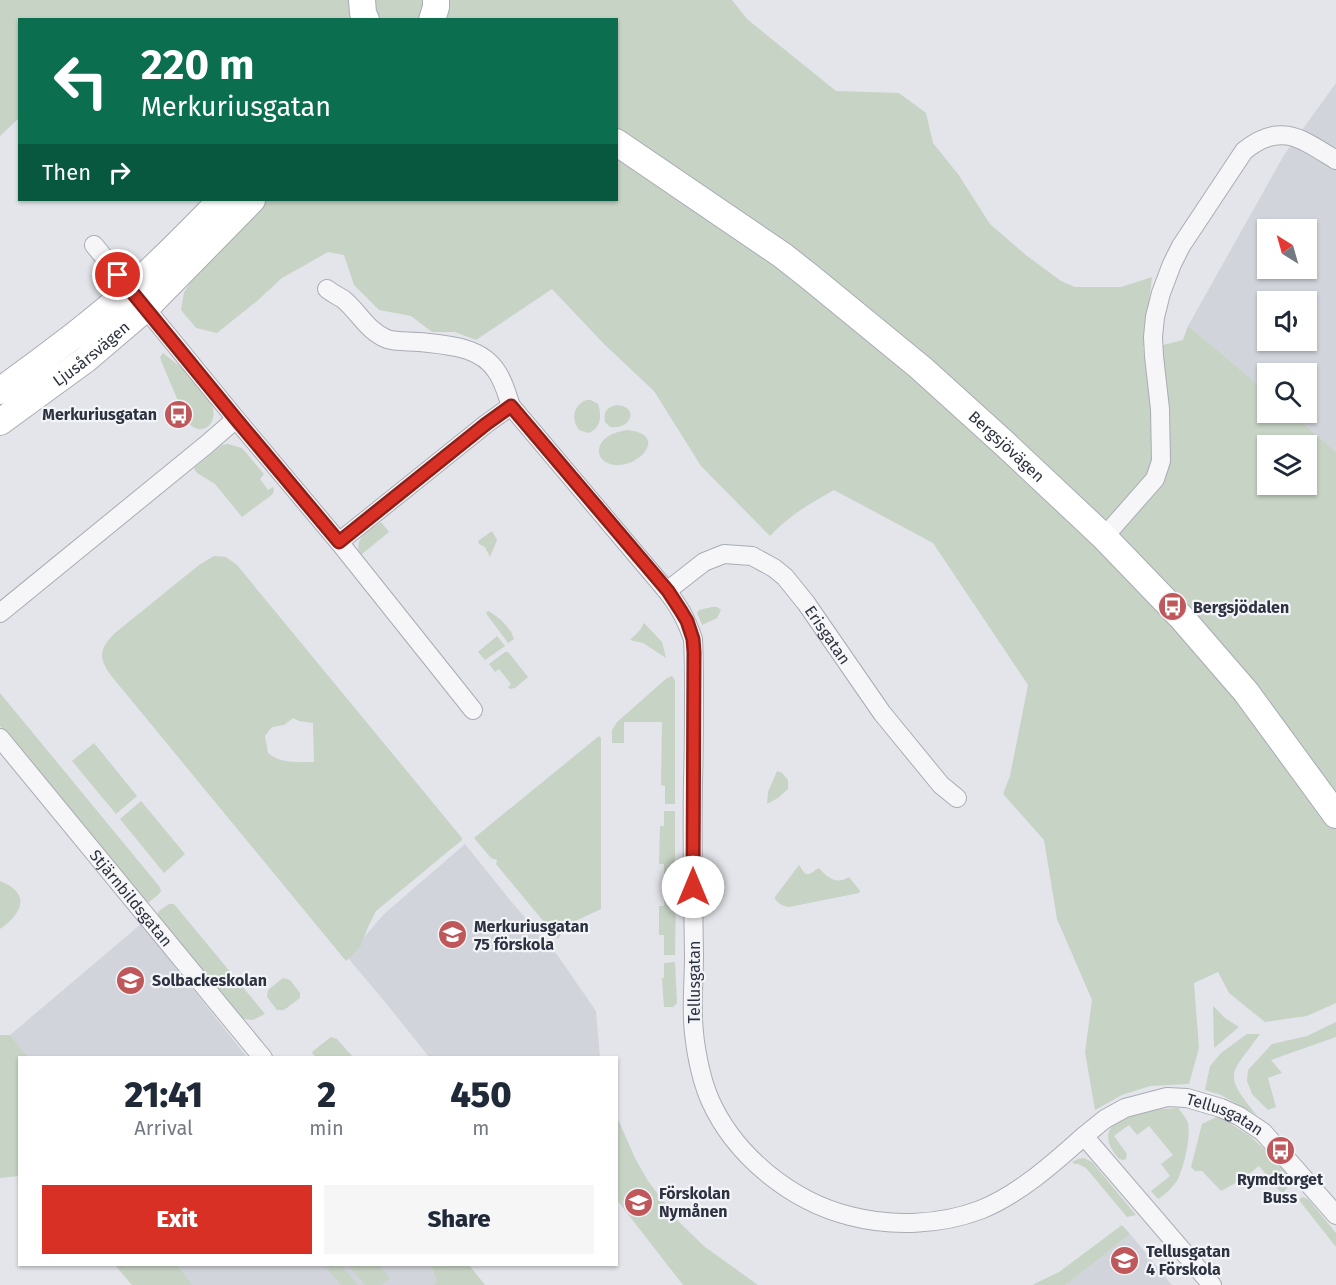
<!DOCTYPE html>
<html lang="en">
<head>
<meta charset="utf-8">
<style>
  body { margin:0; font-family:"Fira Sans",sans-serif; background:#f6f6f7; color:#1f2937; height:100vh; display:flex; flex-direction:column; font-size:22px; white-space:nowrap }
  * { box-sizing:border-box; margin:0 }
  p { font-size:20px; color:#747a83 }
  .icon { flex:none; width:33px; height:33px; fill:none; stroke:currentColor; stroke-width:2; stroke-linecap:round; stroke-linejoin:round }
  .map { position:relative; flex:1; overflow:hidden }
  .sheet { position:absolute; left:18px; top:1056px; width:600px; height:210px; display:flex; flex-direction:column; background:#fff; border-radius:0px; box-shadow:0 2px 4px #0004 }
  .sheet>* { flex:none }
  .top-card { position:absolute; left:18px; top:18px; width:600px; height:183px; border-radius:0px; box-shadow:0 2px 4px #0004; background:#0b6e4f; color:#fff; overflow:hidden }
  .needle { width:39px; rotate:323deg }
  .buttons { position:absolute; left:1257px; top:219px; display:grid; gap:12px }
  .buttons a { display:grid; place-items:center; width:60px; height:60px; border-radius:0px; background:#fff; box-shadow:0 2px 4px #0004; font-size:30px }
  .pin { position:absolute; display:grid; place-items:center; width:51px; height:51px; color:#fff; margin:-26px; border:3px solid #fff; border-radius:50%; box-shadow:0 2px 6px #0007 }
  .me { position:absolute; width:66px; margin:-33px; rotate:0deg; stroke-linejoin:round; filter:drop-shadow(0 0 4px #0008) }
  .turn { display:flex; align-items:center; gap:21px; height:126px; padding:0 24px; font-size:27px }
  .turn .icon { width:78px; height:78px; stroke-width:2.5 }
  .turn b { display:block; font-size:42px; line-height:51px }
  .then { display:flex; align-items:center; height:57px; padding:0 24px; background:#0003; gap:12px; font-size:22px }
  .eta { display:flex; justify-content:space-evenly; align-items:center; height:102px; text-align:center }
  .eta b { font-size:36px; font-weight:800; line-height:42px }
  .primary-button { display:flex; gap:12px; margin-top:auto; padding:12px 24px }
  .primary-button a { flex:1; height:69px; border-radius:0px; background:#d93025; color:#fff; font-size:24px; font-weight:800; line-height:69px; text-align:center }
  .primary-button a+a { background:#f6f6f7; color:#1f2937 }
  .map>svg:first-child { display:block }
  .built { fill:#d2d4db; fill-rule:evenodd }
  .green { fill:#c7d3c5; fill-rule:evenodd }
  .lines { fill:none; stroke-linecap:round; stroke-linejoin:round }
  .minor-casing { stroke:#a9acb4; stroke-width:20 }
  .secondary-casing { stroke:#a9acb4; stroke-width:28 }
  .minor { stroke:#f6f6f8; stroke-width:18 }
  .secondary { stroke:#fff; stroke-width:26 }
  .route-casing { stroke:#8d1f18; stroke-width:15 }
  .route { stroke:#d93025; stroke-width:10 }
  .labels { text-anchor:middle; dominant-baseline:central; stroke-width:4.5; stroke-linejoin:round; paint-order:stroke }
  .street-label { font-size:16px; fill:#2d3240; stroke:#f3f4f7 }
  .poi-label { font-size:16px; font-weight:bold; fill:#2d3240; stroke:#f3f4f7; text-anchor:start }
</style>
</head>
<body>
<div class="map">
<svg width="1336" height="1285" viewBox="0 0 1336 1285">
  <rect width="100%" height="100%" fill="#e3e5ea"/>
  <path class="built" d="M1336,83V452L1291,413L1306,412V374H1268L1267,393L1215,348L1188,326L1284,155ZM1268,230H1306V268H1268ZM1268,302H1306V340H1268Z
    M465,844L510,900L558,956L596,1011L600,1057H429L385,1002L347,957L384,914Z
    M141,924L247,1057H28L10,1035Z
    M1130,1234L1172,1285H1066Z
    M177,1265H431L436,1280L434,1285H193Z"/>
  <path class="green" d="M0,0H732L747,19L836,91L899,93L926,113L933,143L958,174L990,224L1027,256L1061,281L1075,287H1121L1152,277L1143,350L1183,340L1188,326L1215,348L1267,393L1268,412L1291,413L1336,452V1003L1307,1016L1265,1022L1229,993L1218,972L1194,983L1199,1048L1189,1084L1150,1086L1122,1095L1095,1110L1085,1052L1092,1000L1057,919L1044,840L1003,794L1010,776L1028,685L933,543L834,490C808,505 791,514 770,536L701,466L654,391L604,344L552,289L476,340L455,332H432L411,316L379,310L354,285L344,255L328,252L282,278L257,301L217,333L196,328L181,310L184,292L199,270L223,200H616V20H20L19,118L0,136ZM1268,446H1306V484H1268Z
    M163,353L181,367L210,401C222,422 201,441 186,420L162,363L160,357Z
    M586,400H591L598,404C602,415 601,429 588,433L579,430C571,419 573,406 586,400Z
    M617,405C640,407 631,430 610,427L605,422C603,412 607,407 617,405Z
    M627,430C637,431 653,435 647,448C641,462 614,472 602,459C600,457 599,454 599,451C600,436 616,432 627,430Z
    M228,444L242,448L264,474L260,479L268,490L273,487L274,488L273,494L242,517L215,484L197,473L194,468L222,445Z
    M381,522L389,532L362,554H360C353,538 370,530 381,522Z
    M492,531L497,540L490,557L485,547L479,544L478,541Z
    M214,556L226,557L237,565L462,838V840L376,911L368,927L360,947L346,961L113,678C99,659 97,651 115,633L199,565ZM293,718L299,721L313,723L314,762C298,762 281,764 268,753L265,736L272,727L284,725Z
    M712,607H717L721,610L717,618L702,625L697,613L699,610Z
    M488,611C498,616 511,628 514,639L508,643L488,616L486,613Z
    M644,623L662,642L666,658L643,643L630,640L640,630Z
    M497,636L505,646L485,660L478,652Z
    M505,652H508L528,677L515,688L510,689L508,687L511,684L499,669L495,672L489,664Z
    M672,676L675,680V804H665V786L661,785L662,722H624V743H612V730L617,722L667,678Z
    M0,693L159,886L161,891L158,895L149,902H145L141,897L0,726Z
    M599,736L601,738V909L569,924L564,929L558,939L496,864L497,860L491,858L474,838Z
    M94,743L137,796L116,814L72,761Z
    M777,771L782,773L788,780V789L778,798L767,804L768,792Z
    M141,801L185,854L164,873L120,819Z
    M664,811H675V879H664V864H659L660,826H664Z
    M799,865C801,867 801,869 803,871C808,879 814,870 819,868C828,878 836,885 849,877L860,891L859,893L789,907C782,906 779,904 775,899V897Z
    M0,881C31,893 23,913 0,929Z
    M665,887H676L675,955H664V935H659V906H664Z
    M169,904H174L265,1014L253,1020L242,1019L159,918L157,915L159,911Z
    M675,962L677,1003L673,1007H664L662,978H664V963Z
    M283,978L290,980L300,993V998L284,1010H277L267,997L268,990Z
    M1213,1006L1225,1018L1239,1027L1214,1048Z
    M1336,1022V1037L1271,1060L1282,1073L1268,1078L1276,1107L1268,1110L1252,1094L1247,1081L1248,1070L1272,1044L1307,1036Z
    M1247,1034H1260C1231,1075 1221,1072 1257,1115L1221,1095L1205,1090L1210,1066L1221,1053Z
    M0,1035H10L28,1057L20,1058L19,1176L0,1178Z
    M331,1037L337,1039L353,1057H316L312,1053L313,1051Z
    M1178,1108C1181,1112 1186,1117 1188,1123C1191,1137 1184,1167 1178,1179C1173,1187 1166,1194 1158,1199L1151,1191L1170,1176L1161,1164L1173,1155L1149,1126L1137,1135L1129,1125L1114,1136L1127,1154L1126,1159L1124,1160L1119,1159C1115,1154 1111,1149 1109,1143C1101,1112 1160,1109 1178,1108Z
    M1218,1116L1250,1136L1274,1158L1293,1181L1282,1194L1259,1166L1241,1180L1221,1191L1202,1171H1195L1191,1167L1202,1124Z
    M617,1117L635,1158L648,1181L679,1222L705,1247L758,1285H683L617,1200Z
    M1084,1158L1092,1162L1136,1215L1127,1217L1086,1168L1078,1164H1075L1072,1162L1078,1159Z
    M1302,1197L1308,1199L1336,1233V1247L1299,1200Z
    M1122,1225L1130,1234L1066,1285H1032L1059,1272Z
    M115,1265H177L193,1285H132Z
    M324,1265H341L358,1285H341Z
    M348,1265H379L390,1278L381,1285H365Z
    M431,1265H469L485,1285H434L436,1280Z"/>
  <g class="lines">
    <defs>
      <g id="minor">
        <path d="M94,245L236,419L339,542L473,710"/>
        <path d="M327,289C332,293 338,296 343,299C359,312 367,331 387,339C396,342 409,341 419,342C446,345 481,346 497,372C504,382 507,395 511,406L486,424L339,542"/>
        <path d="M511,406L667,591C680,608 686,619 693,639C694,656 694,673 694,690C694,720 694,751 693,781C692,839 693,897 694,955C694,977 692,998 693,1019C694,1044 700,1077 710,1100C735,1156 791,1201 850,1216C892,1227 940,1225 980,1210C1018,1195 1054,1163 1084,1136"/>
        <path d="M1104,537L1155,479L1161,461L1160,409L1154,356L1153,337L1155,317L1161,293L1172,264L1181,246L1244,151C1280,121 1302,139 1336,160"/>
        <path id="s1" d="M667,591L704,562L724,554L752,556L774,568L785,577L806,603L882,713L941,785L957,798"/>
        <path d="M0,613L206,445L236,419"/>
        <path id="s2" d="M0,738L263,1058"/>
        <path id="s3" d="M1212,1285L1084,1136L1105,1119L1125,1108L1167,1097L1187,1098L1221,1108L1239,1116L1263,1132L1336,1215"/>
      </g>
      <g id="secondary">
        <path d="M362,0L363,13L366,20"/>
        <path d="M432,20L436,7V0"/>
        <path id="s4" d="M616,142L782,255L810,277L921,368L1005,444L1104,537L1182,618L1246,692L1336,815"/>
        <path d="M0,391C44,358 89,326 130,289C162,261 192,230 221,200"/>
        <path id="s5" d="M0,422L85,360L146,308L252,200"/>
      </g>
    </defs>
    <use href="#minor" class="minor-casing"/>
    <use href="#secondary" class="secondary-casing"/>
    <use href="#minor" class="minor"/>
    <use href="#secondary" class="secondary"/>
  </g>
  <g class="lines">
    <defs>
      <path id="route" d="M118,275L236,419L339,542L486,424L511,406L668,591L681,611L687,621L693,639L694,652L693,887"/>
    </defs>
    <use href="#route" class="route-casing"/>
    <use href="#route" class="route"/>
  </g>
  <defs>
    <symbol id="bus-disc" viewBox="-11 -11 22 22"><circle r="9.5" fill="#bf585b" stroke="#f3f4f7"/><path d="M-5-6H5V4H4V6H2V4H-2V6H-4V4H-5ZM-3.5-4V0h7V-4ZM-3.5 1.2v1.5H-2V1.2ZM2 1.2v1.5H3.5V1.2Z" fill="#fff"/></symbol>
    <symbol id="school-disc" viewBox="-11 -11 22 22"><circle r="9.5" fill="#bf585b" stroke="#f3f4f7"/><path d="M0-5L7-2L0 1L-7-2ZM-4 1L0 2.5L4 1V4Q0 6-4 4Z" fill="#fff"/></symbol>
  </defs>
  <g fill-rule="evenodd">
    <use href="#bus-disc" x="162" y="398" width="33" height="33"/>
    <use href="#bus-disc" x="1156" y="590" width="33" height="33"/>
    <use href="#school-disc" x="436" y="918" width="33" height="33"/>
    <use href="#school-disc" x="114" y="964" width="33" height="33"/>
    <use href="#bus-disc" x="1264" y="1134" width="33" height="33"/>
    <use href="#school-disc" x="622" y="1186" width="33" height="33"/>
    <use href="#school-disc" x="1108" y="1244" width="33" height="33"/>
  </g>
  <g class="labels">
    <g class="street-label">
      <text stroke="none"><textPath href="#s5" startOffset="114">Ljusårsvägen</textPath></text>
      <text stroke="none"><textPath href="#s4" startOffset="496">Bergsjövägen</textPath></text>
      <text stroke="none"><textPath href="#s1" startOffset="208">Erisgatan</textPath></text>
      <text stroke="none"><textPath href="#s2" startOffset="207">Stjärnbildsgatan</textPath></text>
      <text transform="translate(694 982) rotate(-90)">Tellusgatan</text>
      <text stroke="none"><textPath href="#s3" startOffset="351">Tellusgatan</textPath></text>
    </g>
    <g class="poi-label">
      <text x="157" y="414" text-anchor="end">Merkuriusgatan</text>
      <text x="1193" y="607">Bergsjödalen</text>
      <text x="474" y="926">Merkuriusgatan<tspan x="474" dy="18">75 förskola</tspan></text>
      <text x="152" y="980">Solbackeskolan</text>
      <text x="1280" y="1179" text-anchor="middle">Rymdtorget<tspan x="1280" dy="18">Buss</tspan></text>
      <text x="659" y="1193">Förskolan<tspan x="659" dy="18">Nymånen</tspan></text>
      <text x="1146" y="1251">Tellusgatan<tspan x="1146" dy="18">4 Förskola</tspan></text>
    </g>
  </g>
</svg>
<div class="buttons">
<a><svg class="needle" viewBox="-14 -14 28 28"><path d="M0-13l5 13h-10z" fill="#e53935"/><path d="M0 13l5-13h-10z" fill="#747a83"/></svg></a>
<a><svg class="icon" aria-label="sound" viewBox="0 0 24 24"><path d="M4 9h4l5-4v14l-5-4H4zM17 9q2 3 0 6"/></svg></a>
<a><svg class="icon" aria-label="search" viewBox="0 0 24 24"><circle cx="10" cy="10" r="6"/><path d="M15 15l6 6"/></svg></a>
<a><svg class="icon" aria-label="layers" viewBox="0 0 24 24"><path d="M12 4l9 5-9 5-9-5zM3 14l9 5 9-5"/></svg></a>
</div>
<div class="pin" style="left:118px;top:275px;background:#d93025"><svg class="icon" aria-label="arrive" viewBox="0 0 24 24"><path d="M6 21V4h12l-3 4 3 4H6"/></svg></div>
<svg class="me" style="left:693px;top:887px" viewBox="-20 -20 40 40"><circle r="19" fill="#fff"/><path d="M0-13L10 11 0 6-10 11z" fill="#d93025"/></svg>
<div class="top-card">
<div class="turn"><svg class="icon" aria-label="left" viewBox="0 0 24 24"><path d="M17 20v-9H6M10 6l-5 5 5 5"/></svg><div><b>220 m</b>Merkuriusgatan</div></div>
<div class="then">Then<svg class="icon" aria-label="right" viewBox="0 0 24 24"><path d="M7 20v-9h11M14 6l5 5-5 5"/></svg></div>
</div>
<section class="sheet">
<div class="eta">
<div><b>21:41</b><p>Arrival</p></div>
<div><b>2</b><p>min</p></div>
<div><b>450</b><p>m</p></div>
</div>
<div class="primary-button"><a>Exit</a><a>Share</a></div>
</section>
</div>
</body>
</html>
